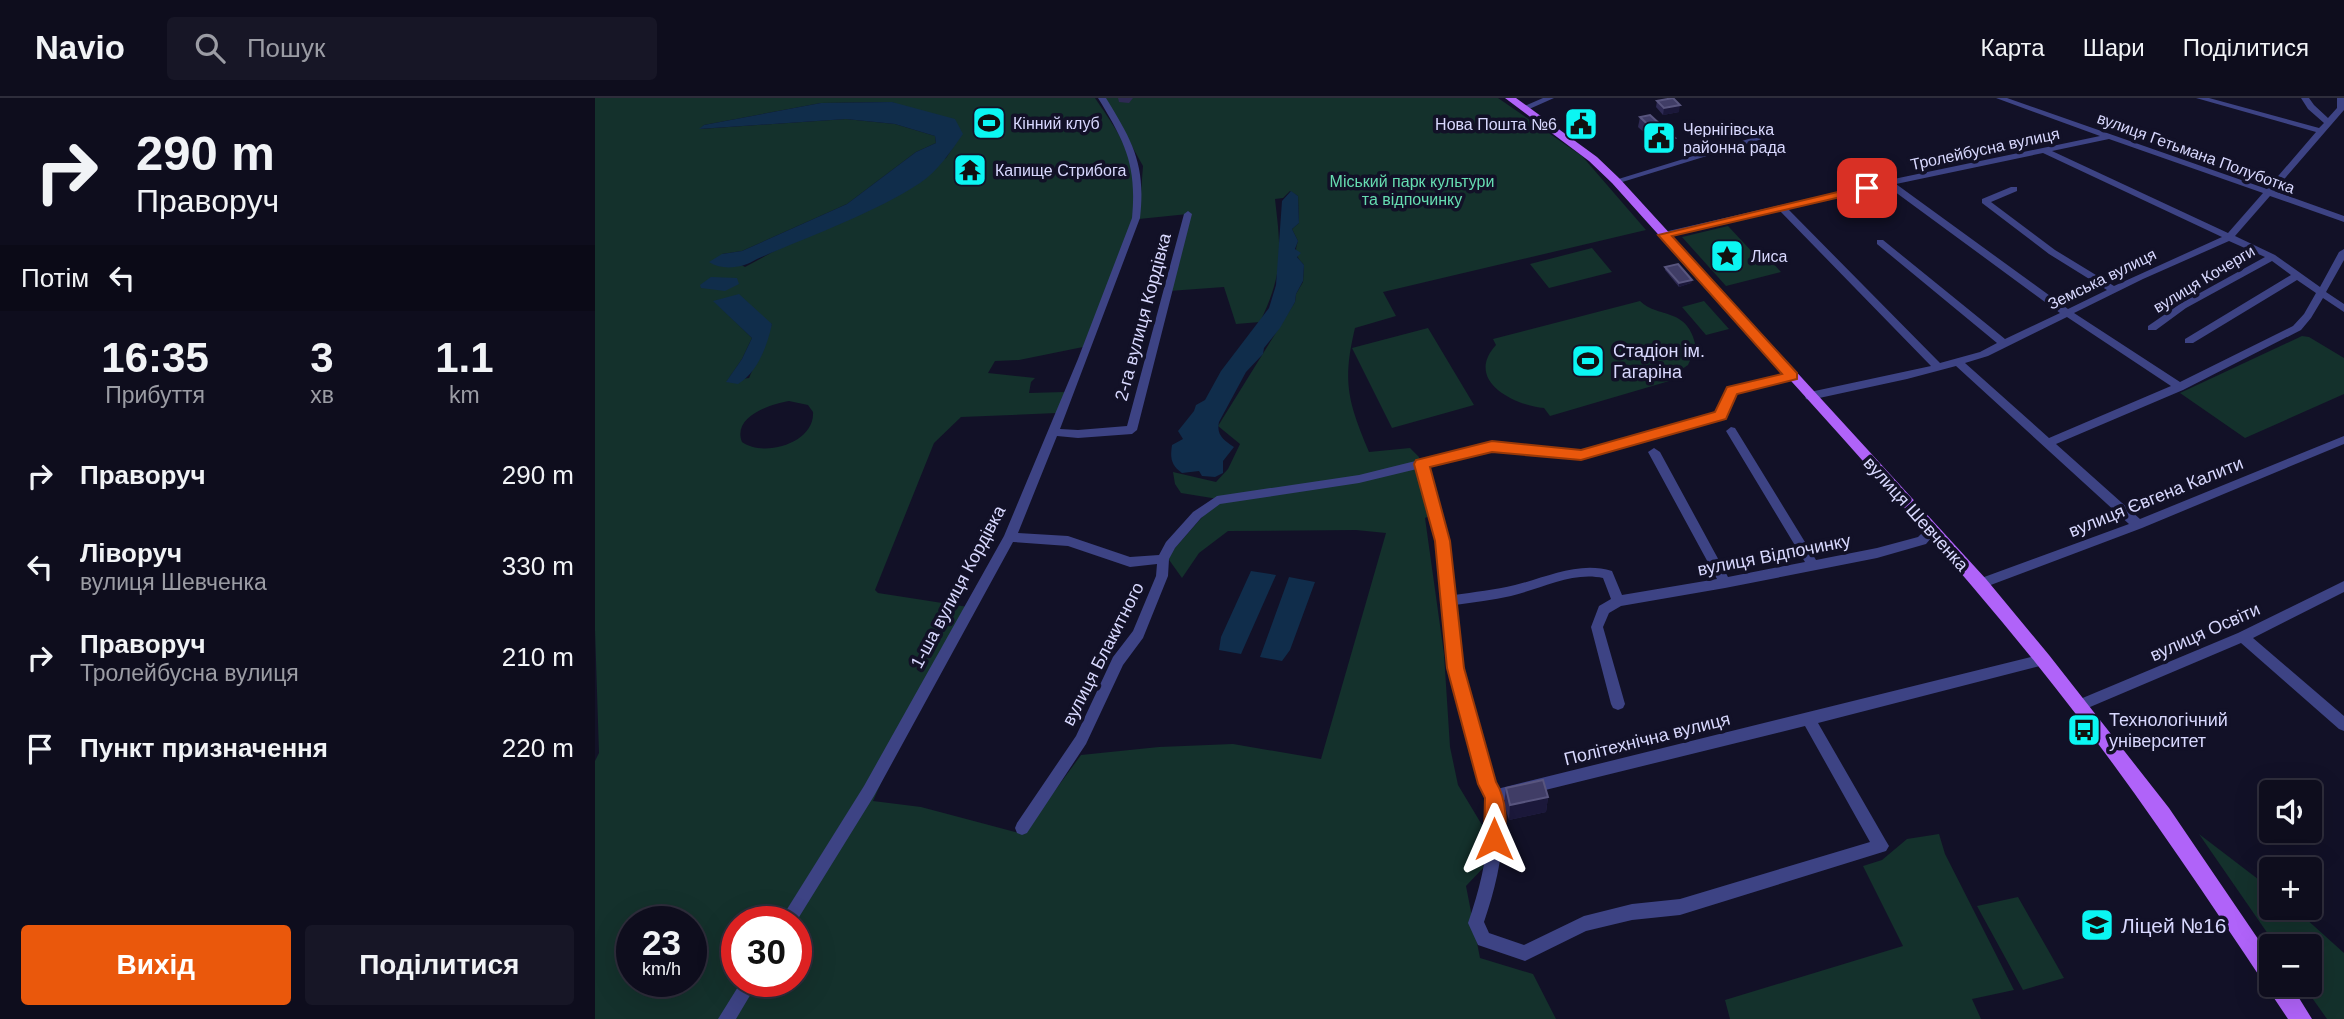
<!DOCTYPE html>
<html lang="uk">
<head>
<meta charset="utf-8">
<style>
  body { margin:0; font-family:Helvetica,sans-serif; background:#171626; color:#f1f3f6; height:100vh; display:flex; flex-direction:column; font-size:26px; white-space:nowrap }
  * { box-sizing:border-box; margin:0 }
  p { font-size:23px; color:#9b9ca4 }
  .icon { flex:none; width:38px; height:38px; fill:none; stroke:currentColor; stroke-width:2; stroke-linecap:round; stroke-linejoin:round }
  .map { position:relative; flex:1; overflow:hidden }
  .details { display:flex; flex-direction:column; background:#0e0d1d; width:595px }
  .details>* { flex:none }
  .banner { background:#0e0d1d; color:#f1f3f6; overflow:hidden }
  .buttons { position:absolute; left:1664px; top:682px; display:grid; gap:14px }
  .buttons a { display:grid; place-items:center; width:63px; height:63px; border-radius:7px; background:#0e0d1d; box-shadow:0 7px 28px #0002,0 0 0 2px #2e2d3b; font-size:35px }
  .speed { position:absolute; left:21px; top:808px; display:flex; gap:14px; font-size:35px; font-weight:700; text-align:center }
  .speed>* { display:grid; place-content:center; width:91px; height:91px; border-radius:50%; background:#0e0d1d; box-shadow:0 7px 28px #0002,0 0 0 2px #2e2d3b; line-height:1 }
  .speed small { font-size:18px; font-weight:400 }
  .speed .limit { border:10px solid #d22; background:#fff; color:#111 }
  .pin { position:absolute; display:grid; place-items:center; width:60px; height:60px; color:#fff; margin:-30px; border-radius:14px; box-shadow:0 4px 10px #0006 }
  .me { position:absolute; width:77px; margin:-38px; rotate:0deg; stroke-linejoin:round; filter:drop-shadow(0 0 5px #0008) }
  .turn { display:flex; align-items:center; gap:24px; height:147px; padding:0 21px; font-size:32px }
  .turn .icon { width:91px; height:91px; stroke-width:2.5 }
  .turn b { display:block; font-size:49px; line-height:60px }
  .then { display:flex; align-items:center; height:66px; padding:0 21px; background:#0003; gap:14px; font-size:26px }
  .eta { display:flex; justify-content:space-evenly; align-items:center; height:119px; text-align:center }
  .eta b { font-size:42px; font-weight:700; line-height:49px }
  .action { display:flex; gap:14px; margin-top:auto; padding:14px 21px }
  .action a { flex:1; height:80px; border-radius:7px; background:#ea580c; color:#fff; font-size:28px; font-weight:700; line-height:80px; text-align:center }
  .action a+a { background:#171626; color:#f1f3f6 }
  ul { padding:0; list-style:none }
  li { display:flex; align-items:center; gap:21px; height:91px; padding:0 21px }
  li div { flex:1 }
  li b { display:block; font-size:26px }
  li em { font-style:normal }
  header { display:flex; align-items:center; gap:42px; box-sizing:border-box; height:98px; padding:0 35px; background:#0e0d1d; border-bottom:2px solid #2e2d3b }
  header strong { font-size:33px }
  nav { display:flex; gap:38px; margin-inline-start:auto; font-size:24px }
  .search { width:490px; height:63px; background:#171626; display:flex; align-items:center; gap:18px; box-sizing:border-box; padding:0 24px; border-radius:7px; color:#9b9ca4; font-size:26px }
  main { display:flex; flex:1; min-height:0 }
  .map>svg:first-child { display:block }
  .green { fill:#14312c; fill-rule:evenodd }
  .water { fill:#102d4b }
  .lines { fill:none; stroke-linecap:round; stroke-linejoin:round }
  .minor { fill:#3d4384; fill-rule:evenodd }
  .major { fill:#b063f9; fill-rule:evenodd }
  .wall { fill:#2e2a54 }
  .shaded-wall { fill:#1b183a }
  .building { fill:#403d66; stroke:#58557e; stroke-width:2 }
  .route { fill:#ea580c; stroke:#983908; stroke-width:2 }
  .labels { text-anchor:middle; dominant-baseline:central; stroke-width:7; stroke-linejoin:round; paint-order:stroke }
  .far-poi-label { font-size:16px; fill:#d8d8fe; stroke:#121127; text-anchor:start }
  .far-street-label { font-size:16px; fill:#d8d8fe; stroke:#121127 }
  .far-park-label { font-size:16px; fill:#66dcb1; stroke:#121127 }
  .street-label { font-size:18px; fill:#d8d8fe; stroke:#121127 }
  .poi-label { font-size:18px; fill:#d8d8fe; stroke:#121127; text-anchor:start }
  .near-poi-label { font-size:21px; fill:#d8d8fe; stroke:#121127; text-anchor:start }
</style>
</head>
<body>
<header>
<strong>Navio</strong>
<div class="search"><svg class="icon" aria-label="search" viewBox="0 0 24 24"><circle cx="10" cy="10" r="6"/><path d="M15 15l6 6"/></svg>Пошук</div>
<nav><a>Карта</a><a>Шари</a><a>Поділитися</a></nav>
</header>
<main>
<section class="details">
<div class="banner">
<div class="turn"><svg class="icon" aria-label="right" viewBox="0 0 24 24"><path d="M7 20v-9h11M14 6l5 5-5 5"/></svg><div><b>290 m</b>Праворуч</div></div>
<div class="then">Потім<svg class="icon" aria-label="left" viewBox="0 0 24 24"><path d="M17 20v-9H6M10 6l-5 5 5 5"/></svg></div>
</div>
<div class="eta">
<div><b>16:35</b><p>Прибуття</p></div>
<div><b>3</b><p>хв</p></div>
<div><b>1.1</b><p>km</p></div>
</div>
<ul>
<li><svg class="icon" aria-label="right" viewBox="0 0 24 24"><path d="M7 20v-9h11M14 6l5 5-5 5"/></svg><div><b>Праворуч</b></div><em>290 m</em></li>
<li><svg class="icon" aria-label="left" viewBox="0 0 24 24"><path d="M17 20v-9H6M10 6l-5 5 5 5"/></svg><div><b>Ліворуч</b><p>вулиця Шевченка</p></div><em>330 m</em></li>
<li><svg class="icon" aria-label="right" viewBox="0 0 24 24"><path d="M7 20v-9h11M14 6l5 5-5 5"/></svg><div><b>Праворуч</b><p>Тролейбусна вулиця</p></div><em>210 m</em></li>
<li><svg class="icon" aria-label="arrive" viewBox="0 0 24 24"><path d="M6 21V4h12l-3 4 3 4H6"/></svg><div><b>Пункт призначення</b></div><em>220 m</em></li>
</ul>
<div class="action"><a>Вихід</a><a>Поділитися</a></div>
</section>
<div class="map">
<svg width="1749" height="921" viewBox="0 0 1749 921">
  <rect width="100%" height="100%" fill="#121127"/>
  <path class="green" d="M0,0H500C515,22 538,54 541,81C546,126 505,206 488,249L424,262L400,263L393,275L440,280L436,284L434,295L470,294L462,315L366,319L339,345L280,492L283,495L373,509L343,556L278,703L326,709L428,736L486,657L564,649L638,646L726,661L791,435L761,432L633,433L604,455L587,480L572,459L623,401L586,395L580,386L578,374L621,384L633,371L645,346L623,328L700,204L701,196L708,184L709,167C701,159 699,154 703,143L697,131L704,125L703,98L695,93L688,100L680,101C686,153 689,174 665,224L641,226L629,189L574,193L593,116L544,121L548,68L510,0H903L987,58L1051,132L788,194L801,218L760,230C747,284 753,304 774,354L815,350L824,359L823,379L834,418L830,420L849,556L855,649L863,687L887,727L877,751L889,769L871,788L885,860L938,876L961,921H0V663L4,655L0,532ZM297,4L367,36L351,60L150,169L127,156L147,153L252,106L321,54L341,45L340,38L300,26L251,21L105,31L109,27L226,5ZM119,203L177,226L154,280L132,283L147,261L157,240ZM194,303L213,307L218,314C220,345 169,360 147,344C137,319 175,306 194,303ZM37,824H96V884H37ZM142,824H201V884H142Z
    M1133,128L1161,158L1170,156L1186,174L1131,188L1087,139Z
    M997,150L1017,174L954,190L935,166Z
    M1045,203C1063,221 1093,208 1101,249L1093,267L1084,273L1088,279L955,318L949,310C918,307 869,282 901,247L898,241Z
    M1109,203L1134,231L1111,237L1087,209Z
    M833,230L879,307L797,330L757,250Z
    M1707,238L1714,239L1749,260V296L1650,340L1585,295Z
    M1344,736L1350,756L1419,892L1377,901L1386,921H1135L1130,902L1308,848L1268,768L1287,762L1312,741Z
    M1604,736L1676,791V810H1699L1749,855V921H1732L1708,887H1715V849H1682Z
    M1423,799L1469,880L1428,892L1382,808Z"/>
  <path class="water" d="M297,4L360,21L368,36C356,53 343,73 325,85C280,115 212,139 162,161C148,170 128,173 114,164L127,156L147,153L252,106L321,54L341,45L340,38L300,26L251,21L104,31L109,27L226,5Z
    M696,93L703,98L704,125L697,131L703,143L700,151L706,155L702,159L709,167L708,183L701,196L700,204L685,230L669,250L668,256L651,274L624,324C621,337 629,342 639,349L628,363V375L620,379L607,378L604,373L587,375C576,367 575,360 577,347L588,341L583,333L599,313L601,307L610,302L626,273L674,210L681,187L687,103Z
    M116,179L142,180L144,186L130,193L106,190L105,187Z
    M144,196L177,226C172,248 163,274 143,286L131,284L147,261L157,240L118,203Z
    M656,473L681,477L646,556L624,552L626,539Z
    M694,479L720,484L695,552L687,563L665,559Z"/>
  <g class="lines">
    <path class="minor" d="M503,0H511C538,44 551,67 545,120L465,331L483,332L532,328L589,116L593,113L597,116L542,332L537,336L483,340L462,338L423,435L473,438L535,459L564,457L571,444L598,414L622,398L764,377L897,344L986,353L1122,315L1133,289L1197,275L1201,276V280L1141,295L1130,321L986,361L897,352L832,368L853,443L859,497C879,494 900,492 920,487C953,479 984,463 1017,473L1027,497L1122,481L1053,354L1059,350L1065,354L1133,479L1210,464L1131,333L1136,329L1140,330L1221,462L1282,450L1323,439L1332,430L1336,428L1342,433L1331,446L1282,460L1130,490L1026,508L1014,515L1008,529L1030,606L1028,610L1023,612L1018,610L1016,606L996,529L1004,508L1016,501L1008,480C978,473 945,491 916,498C898,502 879,504 860,507L868,570L902,691L1448,556L1453,558L1455,562L1453,566L1223,625L1291,743L1294,748L1291,753L1085,817L1037,822L991,833L930,863L883,847L873,825C887,785 897,743 891,700L854,570L841,443L822,371L764,385L625,406L606,420L580,450L574,461L573,478L548,540L528,567L491,646L432,735L427,737L422,735L420,730L422,725L481,638L518,559L538,533L561,478L562,466L535,469L473,448L418,444L279,698L201,824H184L269,688L409,438L483,261L537,120C542,67 530,44 503,0ZM1210,628L1275,744L1085,801L1037,806L989,818L929,847L894,835L889,824C902,786 912,744 906,703Z
      M948,0H959L932,12L925,10Z
      M1401,0H1412L1672,91L1721,34L1601,0H1614L1724,30L1729,25L1713,11L1706,0H1714L1719,7L1733,20L1742,10V0H1749V12L1679,93L1749,118V124L1675,98L1640,138L1680,157L1725,189L1744,154L1749,151V162L1731,194L1749,206V214L1728,200L1716,220L1706,232L1588,292L1461,346L1545,421L1749,338V346L1547,430L1385,491L1381,490L1379,486L1381,482L1534,426L1361,268L1312,281L1215,302L1211,301L1210,298L1215,294L1336,268L1185,113L1069,140L1064,137L1069,134L1294,82L1505,38ZM1514,41L1668,95L1633,135L1457,53ZM1448,55L1627,139L1519,188L1460,152L1396,104L1422,93V89H1416L1387,101V105L1454,156L1512,192L1473,211L1301,86ZM1292,88L1465,215L1410,241L1288,142H1282V146L1402,245L1385,254L1345,265L1193,111ZM1634,143L1670,159L1585,206L1553,228V232H1561L1591,210L1677,163L1696,177L1590,241V245H1598L1702,182L1721,195L1709,216L1698,228L1585,284L1479,215L1548,181ZM1472,219L1576,288L1454,340L1370,265L1393,258Z
      M1160,39L1167,41L1024,85L1017,83Z
      M1749,483V494L1658,540L1749,618V633L1744,631L1646,545L1488,612L1483,614L1478,612L1476,608L1478,604L1643,535Z
      M146,884H163L141,921H123Z"/>
    <path class="major" d="M910,0H921L1002,59L1025,81L1391,481L1454,557L1574,710L1676,860V887H1696L1717,921H1693C1613,801 1532,678 1440,564C1306,399 1159,244 1017,85L994,63Z"/>
  </g>
  <path class="wall" d="M523,0H538L534,5L524,4Z
    M1062,3L1084,14L1068,17L1061,9Z
    M1045,19L1080,40L1078,50L1068,52L1043,29Z
    M1070,169L1097,182L1096,185L1084,189L1070,172Z
    M911,690L953,699L951,714L914,722L909,706Z"/>
  <path class="shaded-wall" d="M1085,7L1084,14L1068,17L1069,10Z
    M1080,40L1078,50L1068,52L1069,42Z
    M1097,182L1096,185L1084,189V185Z
    M953,699L951,714L914,722L915,707Z"/>
  <path class="building" d="M1078,0L1085,7L1069,10L1062,3Z
    M1055,17L1080,40L1069,42L1045,19Z
    M1083,166L1097,182L1084,185L1070,169Z
    M948,682L953,699L915,707L911,690Z"/>
  <path class="route" d="M1272,87L1277,90L1276,92L1077,138L1202,275V281L1142,296L1131,321L986,362L897,354L835,369L855,443L869,570L901,684C911,700 914,729 906,747L899,750L892,747L889,741L890,700L883,686L852,570L840,443L819,366L821,362L897,343L986,352L1120,314L1132,289L1187,276L1063,137Z"/>
  <defs>
    <symbol id="stadium-square" viewBox="-11 -11 22 22"><rect x="-9" y="-9" width="18" height="18" rx="4" fill="#0bf6f3" stroke="#121127"/><path d="M0-5a6.5 5 0 1 0 0 10a6.5 5 0 1 0 0-10ZM-3.5-1.8h7v3.6h-7Z" fill="#111"/></symbol>
    <symbol id="civic-square" viewBox="-11 -11 22 22"><rect x="-9" y="-9" width="18" height="18" rx="4" fill="#0bf6f3" stroke="#121127"/><path d="M-.6-6.5H3V-4.5H.6V-3L4-1V1h2V6H-6V1h2V-1L-.6-3ZM-1.2 2.5V6h2.4V2.5Z" fill="#111"/></symbol>
    <symbol id="temple-square" viewBox="-11 -11 22 22"><rect x="-9" y="-9" width="18" height="18" rx="4" fill="#0bf6f3" stroke="#121127"/><path d="M0-6L5-2H3V0L6.5 2.5H4V6H1.5V3h-3V6H-4V2.5H-6.5L-3 0V-2H-5Z" fill="#111"/></symbol>
    <symbol id="sight-square" viewBox="-11 -11 22 22"><rect x="-9" y="-9" width="18" height="18" rx="4" fill="#0bf6f3" stroke="#121127"/><path d="M0-6L1.8-2.2L6-1.7L2.9 1.2L3.7 5.4L0 3.3L-3.7 5.4L-2.9 1.2L-6-1.7L-1.8-2.2Z" fill="#111"/></symbol>
    <symbol id="bus-square" viewBox="-11 -11 22 22"><rect x="-9" y="-9" width="18" height="18" rx="4" fill="#0bf6f3" stroke="#121127"/><path d="M-5-6H5V4H4V6H2V4H-2V6H-4V4H-5ZM-3.5-4V0h7V-4ZM-3.5 1.2v1.5H-2V1.2ZM2 1.2v1.5H3.5V1.2Z" fill="#111"/></symbol>
    <symbol id="school-square" viewBox="-11 -11 22 22"><rect x="-9" y="-9" width="18" height="18" rx="4" fill="#0bf6f3" stroke="#121127"/><path d="M0-5L7-2L0 1L-7-2ZM-4 1L0 2.5L4 1V4Q0 6-4 4Z" fill="#111"/></symbol>
  </defs>
  <g fill-rule="evenodd">
    <use href="#stadium-square" x="375" y="6" width="38" height="38"/>
    <use href="#civic-square" x="967" y="7" width="38" height="38"/>
    <use href="#civic-square" x="1045" y="21" width="38" height="38"/>
    <use href="#temple-square" x="356" y="53" width="38" height="38"/>
    <use href="#sight-square" x="1113" y="139" width="38" height="38"/>
    <use href="#stadium-square" x="974" y="244" width="38" height="38"/>
    <use href="#bus-square" x="1470" y="613" width="38" height="38"/>
    <use href="#school-square" x="1483" y="808" width="38" height="38"/>
  </g>
  <g class="labels">
    <g class="far-poi-label">
      <text x="418" y="25">Кінний клуб</text>
      <text x="962" y="26" text-anchor="end">Нова Пошта №6</text>
      <text x="1088" y="31">Чернігівська<tspan x="1088" dy="18">районна рада</tspan></text>
      <text x="400" y="72">Капище Стрибога</text>
      <text x="1156" y="158">Лиса</text>
    </g>
    <g class="far-street-label">
      <text transform="translate(1390 51) rotate(-12)">Тролейбусна вулиця</text>
      <text transform="translate(1601 55) rotate(20)">вулиця Гетьмана Полуботка</text>
      <text transform="translate(1507 181) rotate(-26)">Земська вулиця</text>
      <text transform="translate(1609 181) rotate(-31)">вулиця Кочерги</text>
    </g>
    <g class="far-park-label">
      <text x="817" y="83">Міський парк культури<tspan x="817" dy="18">та відпочинку</tspan></text>
    </g>
    <g class="street-label">
      <text transform="translate(548 219) rotate(-75)">2-га вулиця Кордівка</text>
      <text transform="translate(1561 399) rotate(-22)">вулиця Євгена Калити</text>
      <text transform="translate(1321 416) rotate(48)">вулиця Шевченка</text>
      <text transform="translate(1179 457) rotate(-11)">вулиця Відпочинку</text>
      <text transform="translate(363 489) rotate(-62)">1-ша вулиця Кордівка</text>
      <text transform="translate(1610 534) rotate(-24)">вулиця Освіти</text>
      <text transform="translate(508 556) rotate(-63)">вулиця Блакитного</text>
      <text transform="translate(1052 641) rotate(-14)">Політехнічна вулиця</text>
    </g>
    <g class="poi-label">
      <text x="1018" y="253">Стадіон ім.<tspan x="1018" dy="21">Гагаріна</tspan></text>
      <text x="1514" y="622">Технологічний<tspan x="1514" dy="21">університет</tspan></text>
    </g>
    <g class="near-poi-label">
      <text x="1526" y="827">Ліцей №16</text>
    </g>
  </g>
</svg>
<div class="buttons">
<a><svg class="icon" aria-label="sound" viewBox="0 0 24 24"><path d="M4 9h4l5-4v14l-5-4H4zM17 9q2 3 0 6"/></svg></a>
<a>+</a>
<a>−</a>
</div>
<div class="speed"><div>23<small>km/h</small></div><div class="limit">30</div></div>
<div class="pin" style="left:1272px;top:90px;background:#d93025"><svg class="icon" aria-label="arrive" viewBox="0 0 24 24"><path d="M6 21V4h12l-3 4 3 4H6"/></svg></div>
<svg class="me" style="left:899px;top:741px" viewBox="-20 -20 40 40"><path d="M0-17L14 15 0 8-14 15z" fill="#ea580c" stroke="#fff" stroke-width="4"/></svg>
</div>
</main>
</body>
</html>
